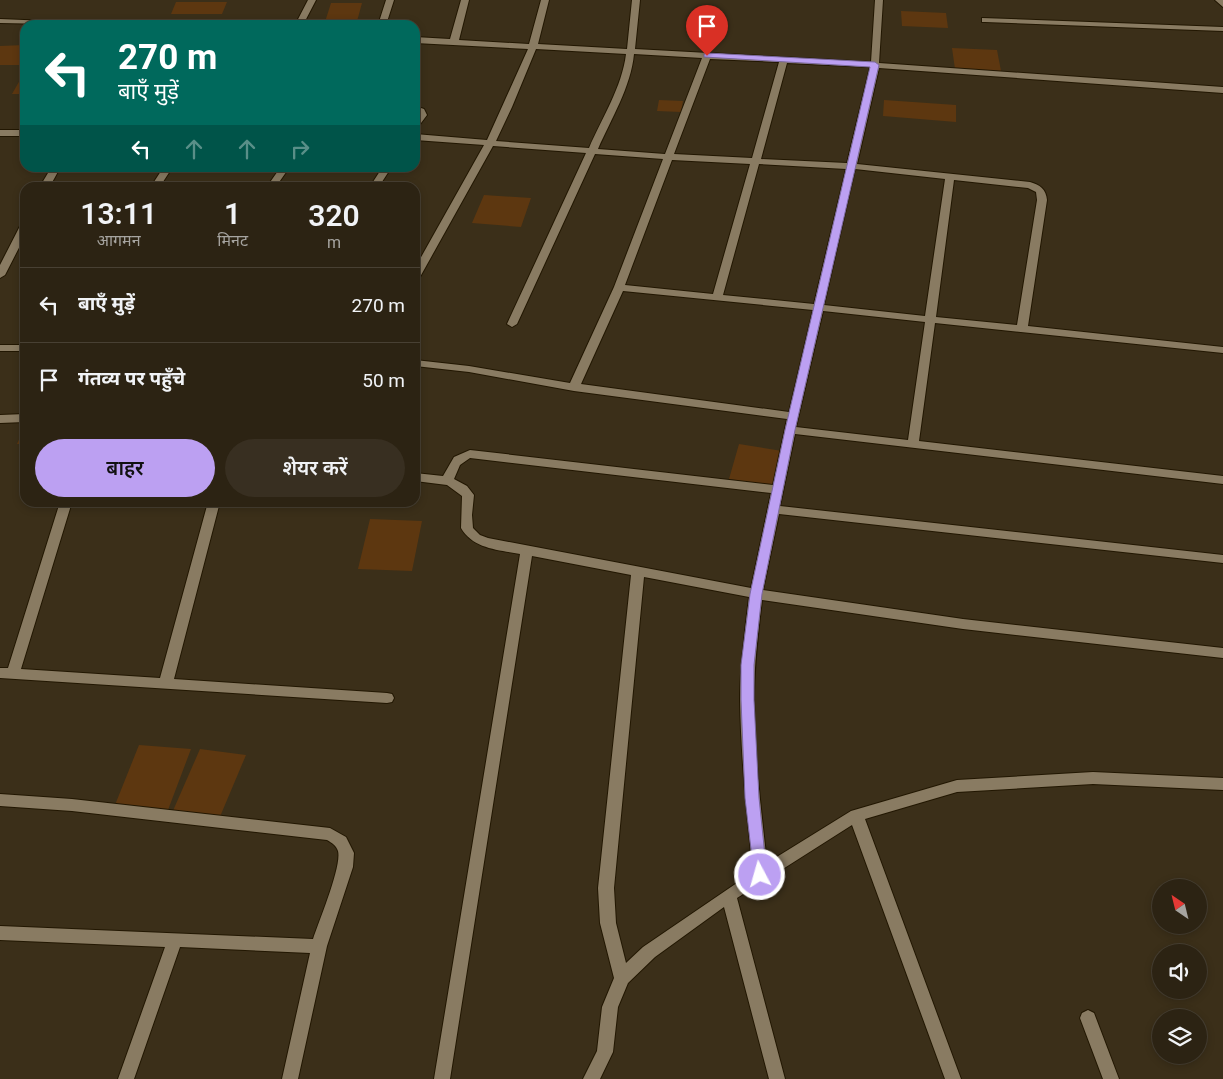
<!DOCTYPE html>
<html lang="hi">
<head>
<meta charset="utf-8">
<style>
  body { margin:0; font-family:Roboto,"Noto Sans Devanagari",sans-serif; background:#382f21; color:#f1f3f6; height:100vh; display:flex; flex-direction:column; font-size:19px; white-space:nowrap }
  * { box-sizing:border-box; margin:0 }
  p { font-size:16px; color:#a6a4a0 }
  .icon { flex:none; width:28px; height:28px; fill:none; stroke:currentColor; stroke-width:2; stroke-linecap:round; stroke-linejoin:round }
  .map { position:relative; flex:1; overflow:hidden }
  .details { position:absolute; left:20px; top:182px; width:400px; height:325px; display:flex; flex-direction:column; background:#2c2313; border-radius:15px; box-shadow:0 2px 8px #0003,0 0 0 1px #484033 }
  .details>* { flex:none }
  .hud { position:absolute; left:20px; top:20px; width:400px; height:152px; border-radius:15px; box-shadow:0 2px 8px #0003,0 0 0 1px #484033; background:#00695c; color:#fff; overflow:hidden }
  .needle { width:32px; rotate:325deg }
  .controls { position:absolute; left:1152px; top:879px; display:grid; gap:10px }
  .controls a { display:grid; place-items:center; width:55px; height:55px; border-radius:50%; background:#2c2313; box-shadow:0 2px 8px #0003,0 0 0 1px #484033; font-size:25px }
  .pin { position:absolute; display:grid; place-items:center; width:42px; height:42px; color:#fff; margin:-51px -21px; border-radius:50% 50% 50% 0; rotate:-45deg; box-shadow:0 0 5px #0007 }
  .pin .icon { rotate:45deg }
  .me { position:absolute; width:55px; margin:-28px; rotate:354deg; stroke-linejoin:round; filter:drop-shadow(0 0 4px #0008) }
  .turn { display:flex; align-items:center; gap:18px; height:105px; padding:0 15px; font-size:22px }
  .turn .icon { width:65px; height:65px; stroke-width:2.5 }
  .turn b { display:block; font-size:35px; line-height:42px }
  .lanes { display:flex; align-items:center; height:48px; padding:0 15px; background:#0003; justify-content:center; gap:25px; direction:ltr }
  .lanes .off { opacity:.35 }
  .eta { display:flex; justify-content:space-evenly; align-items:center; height:85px; text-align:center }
  .eta b { font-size:30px; font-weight:600; line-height:35px }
  .button { display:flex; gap:10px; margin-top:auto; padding:10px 15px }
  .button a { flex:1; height:58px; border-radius:30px; background:#bca0f2; color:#111; font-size:20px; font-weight:600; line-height:58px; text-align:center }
  .button a+a { background:#382f21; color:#f1f3f6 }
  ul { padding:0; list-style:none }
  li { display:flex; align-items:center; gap:15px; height:75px; padding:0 15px; border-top:1px solid #484033 }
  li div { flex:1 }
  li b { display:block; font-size:19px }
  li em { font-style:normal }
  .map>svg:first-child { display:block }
  .building { fill:#5d3710 }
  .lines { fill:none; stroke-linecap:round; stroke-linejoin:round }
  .street-casing { stroke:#221702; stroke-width:2 }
  .street { fill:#897b62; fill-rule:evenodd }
  .route { fill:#bca0f2; stroke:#7a689d }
</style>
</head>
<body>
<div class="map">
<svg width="1223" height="1079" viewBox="0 0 1223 1079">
  <rect width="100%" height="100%" fill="#3b2f19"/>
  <path class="building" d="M176,2H227L222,14H171Z
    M331,3H362L356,25H324Z
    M901,11L946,13L948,28L902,26Z
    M25,45V65H0V46Z
    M952,48L997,50L1001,71L955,69Z
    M20,80H25V94H12Z
    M659,100L683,101L681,112L657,111Z
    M884,100L956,105V122L883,116Z
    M484,195L531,198L521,227L472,223Z
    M25,426V444H17Z
    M739,444L782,451L773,486L729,479Z
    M370,519L422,521L412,571L358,569Z
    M139,745L191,749L168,810L115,805Z
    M200,749L246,755L219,819L172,813Z"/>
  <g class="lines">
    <defs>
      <path id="street" d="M308,0H316L303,25H295Z
        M386,0H394L386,25H378Z
        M461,0H469L459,40L529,44L541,0H549L538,44L627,49L632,0H640L635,49L871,62L875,0H883L879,63L1223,87V93L879,68L857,164L1030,182C1040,185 1046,189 1047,200L1028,326L1223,347V353L935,323L919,441L1223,476V484L795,434L780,506L1223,555V563L779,514L763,590L963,619L1223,648V658L963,629L762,600C758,633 754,665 754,699C754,754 761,809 767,863L851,811L957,780L1093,772L1223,778V790L1093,784L957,792L865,819L961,1079H945L852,825L737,898L785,1079H769L724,907L655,957L628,983L618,1007L613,1052L600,1079H583L597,1051L602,1007L614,978L600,923L598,888L631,575L532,556L450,1079H434L520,554C499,550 473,549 461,528L462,496L447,485L415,481V473L443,476L454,457L470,450L773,485L787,419L574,391L469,372L415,366V360L469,366L570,383L614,287L663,159L595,154L517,324L512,327L507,324L586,153L493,146L420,277L415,280V268L484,145L415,140V134L487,140L528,49L415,43V37L450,39ZM536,49L626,54C622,87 602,118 589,148L496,141L512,107ZM634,54L702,58L665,154L598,149C611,119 631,87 634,54ZM710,59L779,62L752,158L674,154ZM787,63L870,67L847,163L761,159ZM672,160L750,164L713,294L625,285ZM759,164L846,169L814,304L723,295ZM855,169L945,179L925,316L824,305ZM954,180L1028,188L1036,192L1037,200L1017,325L936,317ZM623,291L813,310L789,412L581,384ZM823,311L925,322L908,440L796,427ZM470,458L771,493L751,588L488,538L480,535L473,528L472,515L474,495L467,486L454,479L460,465ZM644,577L749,597C745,632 740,666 740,700C741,758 747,815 753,872L643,947L626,963L616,923L614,888Z
        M1215,0H1223V7Z
        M982,18L1223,27V31L985,22H982Z
        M0,19L96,23L100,25L0,23Z
        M415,106L424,109L427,115L418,127L415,128V119L417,115L415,112Z
        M0,130H25V136H0Z
        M51,168H60L49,188H39Z
        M163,168H172L159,188H150Z
        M280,168H289L275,188H266Z
        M382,168H391L378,188H369Z
        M25,223V236L5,275L0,278V265L20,226Z
        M0,345H25V351H0Z
        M25,414V422L0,423V415Z
        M60,502H72L21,669L160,678L208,502H220L174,679L387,693L392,694L394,698L392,702L387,703L0,678V668H8Z
        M0,794L72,799L330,828L346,837L354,853L353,867L327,946L298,1079H282L310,953L180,947L134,1079H118L165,947L0,940V926L313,939C319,921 342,866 338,851C336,845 332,843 327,840L72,811L0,806Z
        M1088,1010L1094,1013L1119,1079H1103L1080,1018L1082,1013Z"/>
    </defs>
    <use href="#street" class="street-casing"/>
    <use href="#street" class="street"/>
  </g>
  <path class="route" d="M707,53L875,62L879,65L795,430L762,594L754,665V700L759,798L767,875L765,879L760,881L756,879L754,875L745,798L741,700V665L750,594L785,430L870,67L704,57V54Z"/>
</svg>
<div class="controls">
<a><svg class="needle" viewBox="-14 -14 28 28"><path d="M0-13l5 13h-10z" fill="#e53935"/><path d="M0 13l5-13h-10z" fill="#a6a4a0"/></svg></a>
<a><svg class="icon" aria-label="sound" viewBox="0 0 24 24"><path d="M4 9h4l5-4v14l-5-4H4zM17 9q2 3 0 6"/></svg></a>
<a><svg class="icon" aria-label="layers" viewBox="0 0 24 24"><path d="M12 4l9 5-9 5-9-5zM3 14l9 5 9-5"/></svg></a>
</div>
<div class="pin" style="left:707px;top:56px;background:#d93025"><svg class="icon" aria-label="arrive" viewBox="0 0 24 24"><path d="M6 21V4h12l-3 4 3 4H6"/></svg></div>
<svg class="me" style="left:760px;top:875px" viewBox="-20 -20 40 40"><circle r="17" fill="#bca0f2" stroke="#fff" stroke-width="3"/><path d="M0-11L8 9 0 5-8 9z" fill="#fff"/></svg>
<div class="hud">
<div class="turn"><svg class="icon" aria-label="left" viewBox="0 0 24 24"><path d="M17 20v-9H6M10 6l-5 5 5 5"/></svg><div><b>270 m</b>बाएँ मुड़ें</div></div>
<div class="lanes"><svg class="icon" aria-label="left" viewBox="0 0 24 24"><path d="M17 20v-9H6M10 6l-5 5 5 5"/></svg><svg class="icon off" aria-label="ahead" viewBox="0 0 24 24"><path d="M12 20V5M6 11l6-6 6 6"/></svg><svg class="icon off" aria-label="ahead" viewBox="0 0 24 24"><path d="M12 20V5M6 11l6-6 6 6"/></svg><svg class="icon off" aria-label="right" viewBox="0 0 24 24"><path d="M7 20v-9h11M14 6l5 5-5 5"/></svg></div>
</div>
<section class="details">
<div class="eta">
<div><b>13:11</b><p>आगमन</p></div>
<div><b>1</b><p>मिनट</p></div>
<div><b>320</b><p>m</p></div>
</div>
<ul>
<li><svg class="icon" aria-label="left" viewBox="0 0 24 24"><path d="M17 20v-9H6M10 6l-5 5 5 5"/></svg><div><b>बाएँ मुड़ें</b></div><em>270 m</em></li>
<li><svg class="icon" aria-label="arrive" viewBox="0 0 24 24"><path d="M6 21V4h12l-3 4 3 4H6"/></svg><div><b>गंतव्य पर पहुँचे</b></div><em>50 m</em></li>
</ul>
<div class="button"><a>बाहर</a><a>शेयर करें</a></div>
</section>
</div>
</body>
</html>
